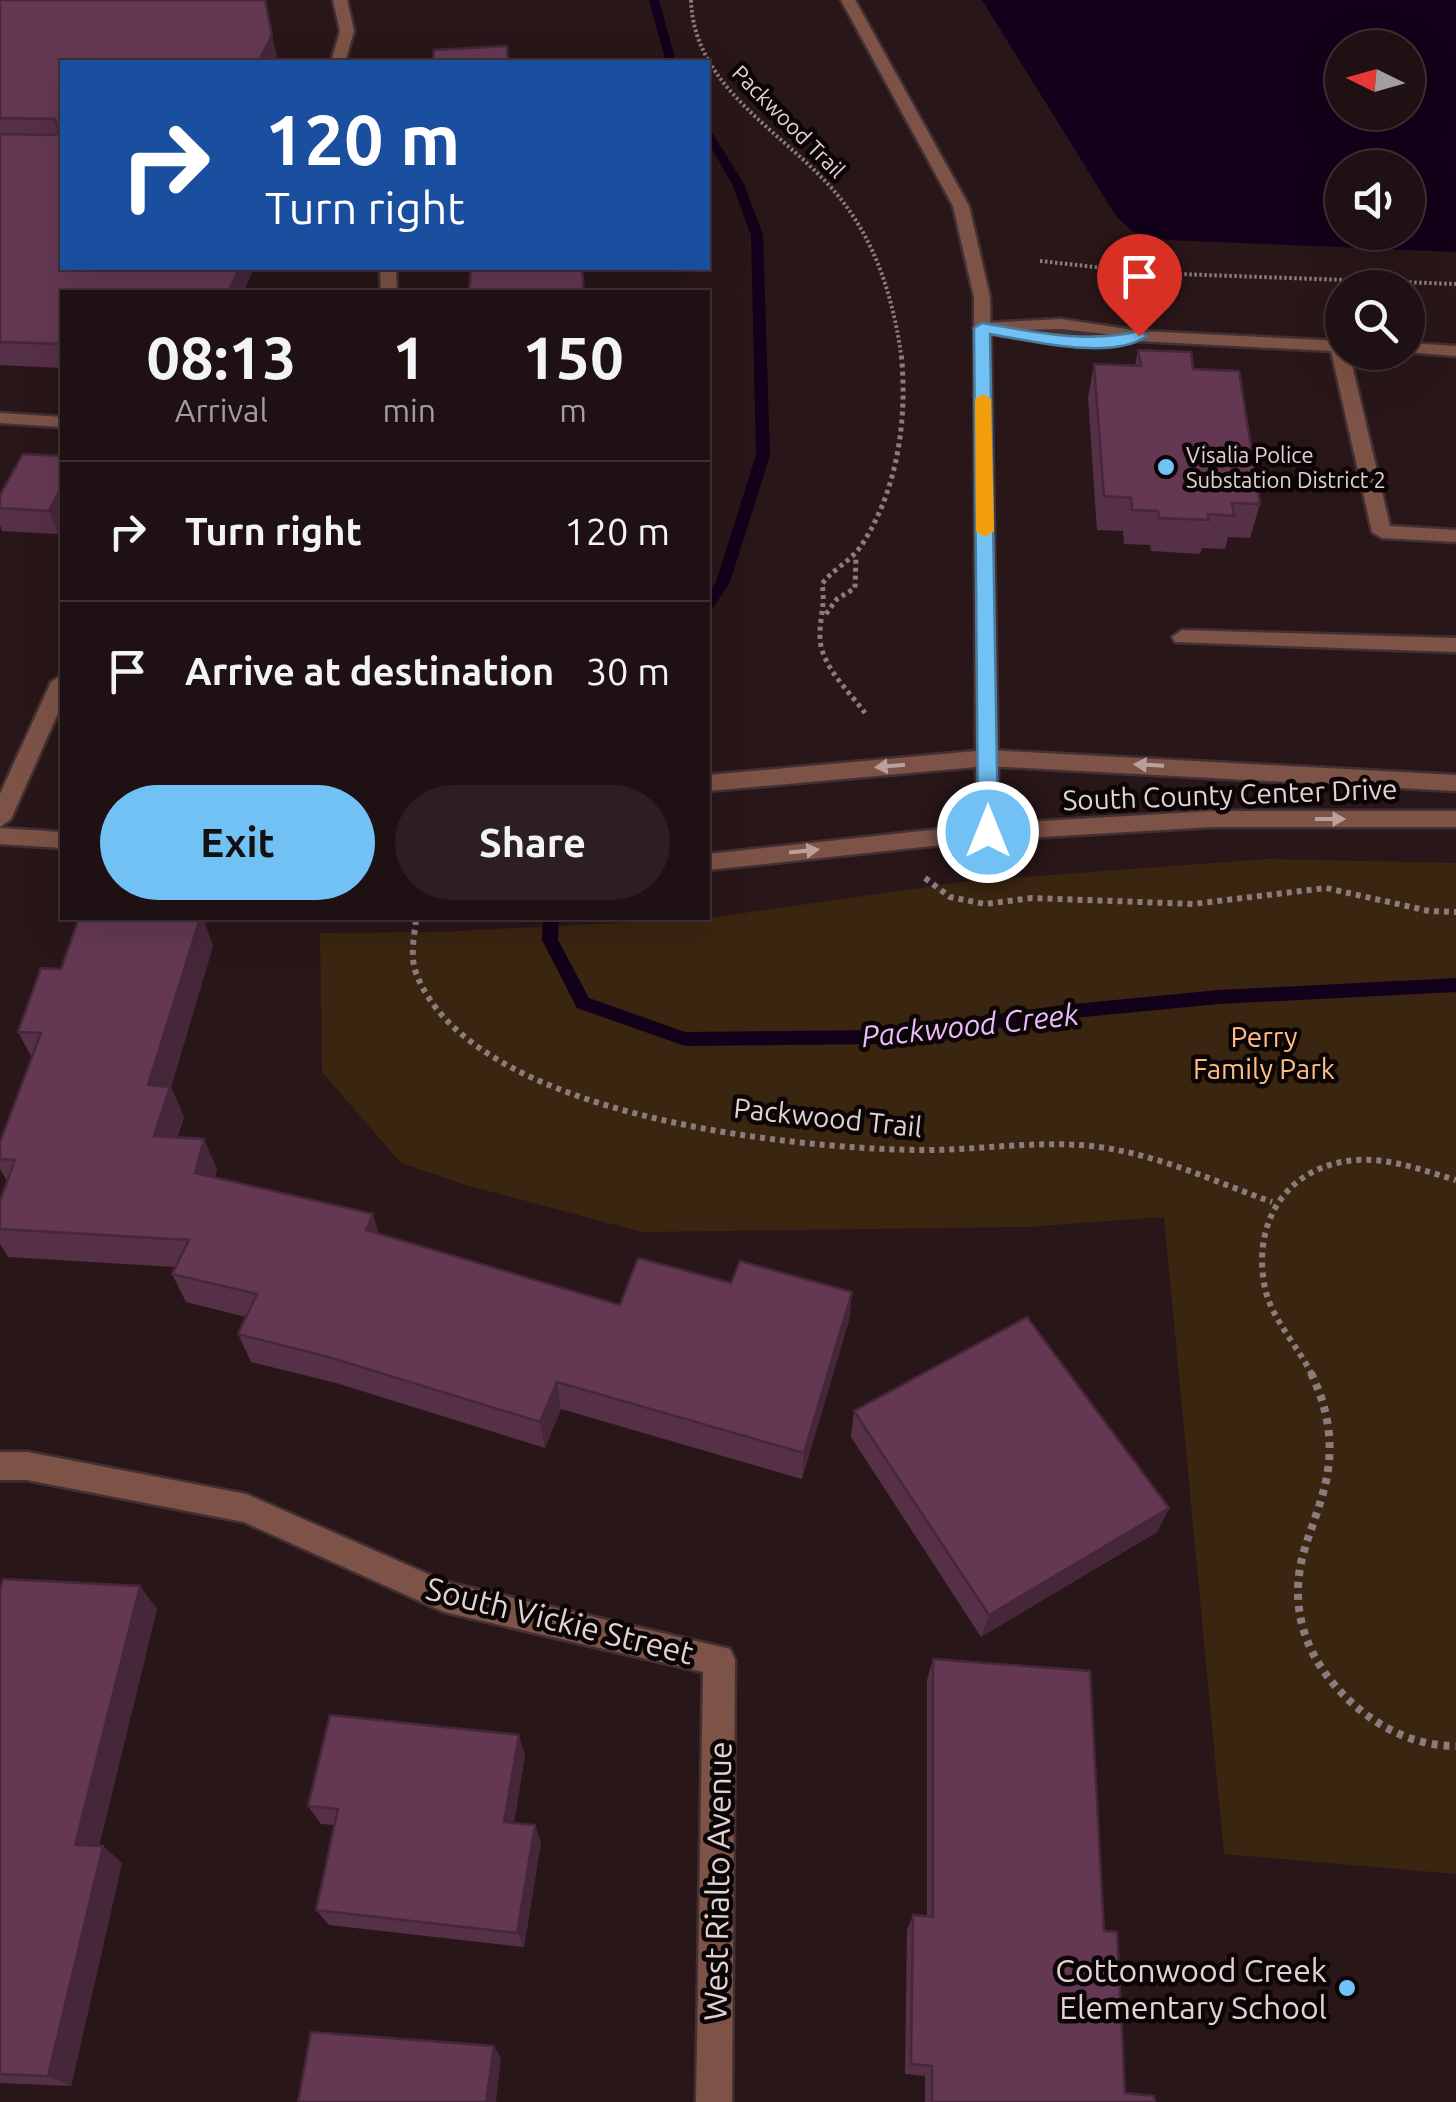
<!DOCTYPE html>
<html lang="en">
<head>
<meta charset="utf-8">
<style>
  body { margin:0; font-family:Ubuntu,sans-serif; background:#2c1e21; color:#f1f3f6; height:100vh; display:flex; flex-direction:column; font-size:38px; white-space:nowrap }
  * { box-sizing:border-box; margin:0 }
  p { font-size:32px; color:#a19da0 }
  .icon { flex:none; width:55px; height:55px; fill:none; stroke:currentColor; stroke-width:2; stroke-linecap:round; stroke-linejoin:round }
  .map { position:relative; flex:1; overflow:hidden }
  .side { position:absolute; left:60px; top:290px; width:650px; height:630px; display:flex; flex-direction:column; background:#1f1013; border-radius:0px; box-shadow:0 10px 40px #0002,0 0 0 2px #3c3033 }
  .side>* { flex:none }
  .top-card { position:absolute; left:60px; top:60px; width:650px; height:210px; border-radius:0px; box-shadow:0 10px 40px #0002,0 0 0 2px #3c3033; background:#1a4fa0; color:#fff; overflow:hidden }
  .needle { width:65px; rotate:275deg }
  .buttons { position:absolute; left:1325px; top:30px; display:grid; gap:20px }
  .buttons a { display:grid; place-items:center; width:100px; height:100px; border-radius:50%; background:#1f1013; box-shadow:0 10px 40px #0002,0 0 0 2px #3c3033; font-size:50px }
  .pin { position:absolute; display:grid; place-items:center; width:85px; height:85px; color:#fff; margin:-102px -42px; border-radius:50% 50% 50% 0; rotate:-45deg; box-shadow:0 0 10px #0007 }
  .pin .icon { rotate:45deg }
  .me { position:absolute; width:110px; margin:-55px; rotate:0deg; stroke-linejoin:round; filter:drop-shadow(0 0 8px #0008) }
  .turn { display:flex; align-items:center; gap:35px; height:210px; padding:0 40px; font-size:45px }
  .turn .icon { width:130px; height:130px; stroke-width:2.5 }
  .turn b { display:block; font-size:70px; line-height:85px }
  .eta { display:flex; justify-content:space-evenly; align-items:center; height:170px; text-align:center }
  .eta b { font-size:60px; font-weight:600; line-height:70px }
  .button { display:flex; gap:20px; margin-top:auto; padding:20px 40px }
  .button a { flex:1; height:115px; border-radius:60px; background:#71c1f5; color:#111; font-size:40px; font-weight:600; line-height:115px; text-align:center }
  .button a+a { background:#2c1e21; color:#f1f3f6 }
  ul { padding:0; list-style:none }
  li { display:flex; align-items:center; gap:30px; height:140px; padding:0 40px; border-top:2px solid #3c3033 }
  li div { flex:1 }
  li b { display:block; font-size:38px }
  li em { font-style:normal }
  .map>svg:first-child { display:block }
  .green { fill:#3a2510 }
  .water { fill:#13001a; fill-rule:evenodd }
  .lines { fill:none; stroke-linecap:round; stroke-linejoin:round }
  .stream { fill:#13001a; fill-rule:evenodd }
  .service-casing { stroke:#433033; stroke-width:5 }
  .minor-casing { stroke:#433033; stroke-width:5 }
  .tertiary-casing { stroke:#433033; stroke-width:5 }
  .path-far3 { stroke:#8b7b7d; stroke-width:4; stroke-dasharray:2.5 2.5; stroke-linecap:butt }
  .path-far2 { stroke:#8b7b7d; stroke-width:5; stroke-dasharray:4 4; stroke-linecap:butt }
  .path-far1 { stroke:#8b7b7d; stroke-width:6; stroke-dasharray:5 5; stroke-linecap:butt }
  .path { stroke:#8b7b7d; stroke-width:8; stroke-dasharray:6 6; stroke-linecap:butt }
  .service { fill:#7d5347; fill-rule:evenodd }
  .minor { fill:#7d5347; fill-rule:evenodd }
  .tertiary { fill:#7d5347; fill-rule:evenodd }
  .wall { fill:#563047 }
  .shaded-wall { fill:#46273a }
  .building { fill:#643853; stroke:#46273a; stroke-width:2.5 }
  .oneway { fill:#b9a09c }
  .route { fill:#71c1f5; stroke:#497d9f; stroke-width:2.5 }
  .slow { fill:#f59e0b }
  .poi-dot { fill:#71c1f5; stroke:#0c0506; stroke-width:4 }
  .labels { text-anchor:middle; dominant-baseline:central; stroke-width:9; stroke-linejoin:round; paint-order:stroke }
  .far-street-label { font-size:22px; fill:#e1d3d4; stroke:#0c0506 }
  .far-poi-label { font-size:22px; fill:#e1d3d4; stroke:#0c0506; text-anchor:start }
  .street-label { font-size:28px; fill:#e1d3d4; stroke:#0c0506 }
  .park-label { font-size:28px; fill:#fdbe85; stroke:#0c0506 }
  .water-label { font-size:30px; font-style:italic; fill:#ecbbfd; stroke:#0c0506 }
  .near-street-label { font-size:32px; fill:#e1d3d4; stroke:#0c0506 }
  .near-poi-label { font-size:32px; fill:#e1d3d4; stroke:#0c0506; text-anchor:end }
</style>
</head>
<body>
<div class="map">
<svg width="1456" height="2102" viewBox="0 0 1456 2102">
  <rect width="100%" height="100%" fill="#291619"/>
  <path class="green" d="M1267,859L1456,863V1874L1224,1854L1164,1217L1027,1227L642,1232L466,1185L401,1163L322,1072L320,933L440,932L708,918L970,881Z"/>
  <path class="water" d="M982,0H1456V252L1167,240L1133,232L1116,216ZM1342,48H1408V112H1342ZM1342,168H1408V232H1342Z"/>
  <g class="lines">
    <path class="stream" d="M649,0H659L676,62H666Z
      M708,131L713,134L744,184L763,235L770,455L730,582L713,608L708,610V595L716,582L756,455L751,235L732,184L708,142Z
      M543,918H559L558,940L589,998L685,1032L883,1030L1063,1005L1219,990L1456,978V992L1219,1004L1063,1019L883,1044L685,1046L577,1008L542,940Z"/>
    <defs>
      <path id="service" d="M1061,319L1140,331L1342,341V352H1349L1390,526L1456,530V542L1382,538L1372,532L1331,351L1139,341L1080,346L982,333L973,328L982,323ZM1061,329L1114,335L1080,336L1023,330Z
        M1408,343L1456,346V356L1405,352Z
        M1182,630L1456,638V652L1175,642L1172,637Z"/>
      <path id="minor" d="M333,0H347L354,31L345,62H331L340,31Z
        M380,268H396L397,292H381Z
        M0,413L62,417V427L0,423Z
        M62,675V704L11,819L0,827V794L51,682Z
        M987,750L1456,775V791L987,766L976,758Z
        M1213,811H1456V827H1213L988,840L977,832L988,824Z
        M0,1452H27L246,1494L446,1582L730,1649L735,1660L732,2102H696L703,1672L444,1612L244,1522L27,1480H0Z"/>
      <path id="tertiary" d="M841,0H855L969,206L990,297L999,832L988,840L708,870V854L977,825L976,767L708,791V775L976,751L974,297L953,206Z
        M0,828L62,832V848L0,844Z"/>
    </defs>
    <use href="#service" class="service-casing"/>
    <use href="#minor" class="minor-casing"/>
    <use href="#tertiary" class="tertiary-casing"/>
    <path class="path-far3" d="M691,0C694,91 788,133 840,198C876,243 893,298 901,354
      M1040,261L1150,273L1456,284"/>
    <path class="path-far2" d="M826,614L837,599L855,588L856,556
      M865,713C849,691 822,667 820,639C819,619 826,604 822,584C833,569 851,561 861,546C898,490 908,418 901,352"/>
    <path class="path-far1" d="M925,878L950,897L985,904L1032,898L1193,904L1326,888L1429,911L1456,912
      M416,920C414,937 410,956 416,973C470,1115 786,1148 917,1150C975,1151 1033,1140 1091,1146C1155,1153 1213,1181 1272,1202
      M1312,1375C1299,1348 1271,1318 1265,1288C1251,1221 1288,1164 1358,1160C1392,1158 1424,1171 1456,1180"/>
    <path class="path" d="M1311,1373C1326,1404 1333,1436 1328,1470C1324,1498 1312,1524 1304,1551C1287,1610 1307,1662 1352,1703C1381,1729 1416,1746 1456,1746"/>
    <use href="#service" class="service"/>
    <use href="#minor" class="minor"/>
    <use href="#tertiary" class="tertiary"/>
  </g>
  <path class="wall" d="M0,0L277,57L62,62L254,268L243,292H62V368L0,365Z
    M1138,350L1193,369L1260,504L1250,538L1228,537L1225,549L1202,548L1200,554L1151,551L1150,545L1124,544L1123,531L1097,530L1088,398L1094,364L1135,366Z
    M62,456L58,534L2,531L0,525V495Z
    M79,918H203L213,946L171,1087L184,1117L177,1138L217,1169L215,1178L379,1234L620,1305L731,1283L852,1292L849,1320L802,1479L561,1409L545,1448L336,1383L251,1362L238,1334L246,1317L186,1302L172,1274L175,1267L8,1257L0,1244V1201L7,1181L0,1169V1142L32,1058L18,1032L61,969Z
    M854,1411L1169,1508L1157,1532L981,1637L851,1437Z
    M0,1589L157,1609L99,1846H103L122,1863L71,2086L0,2083Z
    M933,1659L1104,1931L1125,2093L1155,2102H925V2076L905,2074L907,1930L913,1915L927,1916V1680Z
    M525,1755L514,1823L535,1825L541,1842L524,1947L329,1925L316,1910L335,1825L321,1824L308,1806Z"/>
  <path class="shaded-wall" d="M272,35L277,57L274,62H258Z
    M239,268H254L243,292H228Z
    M62,485V525L58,534L49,511Z
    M200,918H203L213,946L171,1087L184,1117L168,1166L154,1136L148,1085Z
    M204,1139L217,1169L208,1203L195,1173Z
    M373,1214L382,1244L366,1230Z
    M852,1292L849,1320L802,1479L804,1453Z
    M557,1382L561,1409L545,1448L540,1422Z
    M1169,1508L1157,1532L981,1637L989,1615Z
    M140,1586L157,1609L95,1861L75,1845Z
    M519,1735L525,1755L511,1840L504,1822Z
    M535,1825L541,1842L524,1947L517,1933Z
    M103,1846L122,1863L71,2086L48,2076Z
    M494,2046L501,2058L496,2102H486Z"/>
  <path class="building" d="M0,0H265L272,35L258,62H62V268H239L228,292H62V344L0,342V134L55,135L59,131L55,119L0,118Z
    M507,46L508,62H433L434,50Z
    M471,268H582L584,292H469Z
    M1138,350L1191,352L1193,369L1239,371L1260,504L1232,503L1234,516L1208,514L1209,520L1159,518L1158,511L1132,510L1131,498L1104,496L1094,364L1141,366Z
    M23,454L62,456V485L49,511L0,508V495Z
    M79,918H200L148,1085L170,1087L154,1136L204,1139L195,1173L373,1214L366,1230L620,1305L638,1258L731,1283L740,1261L852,1292L804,1453L557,1382L540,1422L325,1356L238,1334L257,1294L172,1274L189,1240L0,1229V1201L15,1160L0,1159V1142L41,1033L18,1032L41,968L61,969Z
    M1027,1317L1169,1508L989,1615L854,1411Z
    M3,1579L140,1586L75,1845L103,1846L48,2076L0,2074V1589Z
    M933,1659L1090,1671L1104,1931L1117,1932L1125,2093L1154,2096L1155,2102H932V2066L911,2064L913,1915L933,1917Z
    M330,1715L519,1735L504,1822L535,1825L517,1933L316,1910L338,1809L308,1806Z
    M311,2032L494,2046L486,2102H298Z"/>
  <defs><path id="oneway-solid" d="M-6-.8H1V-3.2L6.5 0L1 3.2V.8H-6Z" transform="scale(2.5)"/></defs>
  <g class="oneway">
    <use href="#oneway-solid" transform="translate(1149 765) rotate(-177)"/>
    <use href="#oneway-solid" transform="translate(890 766) rotate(175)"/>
    <use href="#oneway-solid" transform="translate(1330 819)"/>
    <use href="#oneway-solid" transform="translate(804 851) rotate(-6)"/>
  </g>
  <path class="route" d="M982,323C1034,332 1087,344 1139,331L1147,336C1112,361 1031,341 990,334L998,832L988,840L978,832L974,328Z"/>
  <path class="slow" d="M983,394L991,399L994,531L985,537L976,531L975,399Z"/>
  <g class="poi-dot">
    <circle cx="1166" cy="467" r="10"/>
    <circle cx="1347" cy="1988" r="10"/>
  </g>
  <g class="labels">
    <g class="far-street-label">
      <text transform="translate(789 121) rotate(45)">Packwood Trail</text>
    </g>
    <g class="far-poi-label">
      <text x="1186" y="454">Visalia Police<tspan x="1186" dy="25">Substation District 2</tspan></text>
    </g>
    <g class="street-label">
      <text transform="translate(1230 794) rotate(-2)">South County Center Drive</text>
      <text transform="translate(828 1117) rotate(6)">Packwood Trail</text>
    </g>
    <g class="park-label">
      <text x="1264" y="1036">Perry<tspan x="1264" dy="32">Family Park</tspan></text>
    </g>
    <g class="water-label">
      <text transform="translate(970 1025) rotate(-6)">Packwood Creek</text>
    </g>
    <g class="near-street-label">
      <text transform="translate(560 1620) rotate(14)">South Vickie Street</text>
      <text transform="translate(717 1881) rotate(-89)">West Rialto Avenue</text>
    </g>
    <g class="near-poi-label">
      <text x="1327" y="1970">Cottonwood Creek<tspan x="1327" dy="37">Elementary School</tspan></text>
    </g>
  </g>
</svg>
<div class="buttons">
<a><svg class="needle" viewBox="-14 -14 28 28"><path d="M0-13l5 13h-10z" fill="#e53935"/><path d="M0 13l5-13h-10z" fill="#a19da0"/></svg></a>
<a><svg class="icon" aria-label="sound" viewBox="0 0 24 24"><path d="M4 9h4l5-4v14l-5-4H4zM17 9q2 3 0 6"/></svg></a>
<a><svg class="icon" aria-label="search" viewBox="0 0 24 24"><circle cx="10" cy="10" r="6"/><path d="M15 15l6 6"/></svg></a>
</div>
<div class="pin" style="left:1139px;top:336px;background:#d93025"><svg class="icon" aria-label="arrive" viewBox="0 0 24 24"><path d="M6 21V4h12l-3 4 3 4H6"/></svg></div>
<svg class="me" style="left:988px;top:832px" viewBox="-20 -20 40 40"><circle r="17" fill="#71c1f5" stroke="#fff" stroke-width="3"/><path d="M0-11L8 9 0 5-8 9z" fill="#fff"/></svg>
<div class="top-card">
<div class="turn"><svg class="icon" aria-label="right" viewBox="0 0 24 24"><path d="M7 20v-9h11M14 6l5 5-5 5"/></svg><div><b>120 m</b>Turn right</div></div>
</div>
<section class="side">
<div class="eta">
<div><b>08:13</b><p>Arrival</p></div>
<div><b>1</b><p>min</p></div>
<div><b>150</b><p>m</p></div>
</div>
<ul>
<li><svg class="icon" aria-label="right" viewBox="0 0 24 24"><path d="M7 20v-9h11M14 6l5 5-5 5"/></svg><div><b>Turn right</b></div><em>120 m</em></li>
<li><svg class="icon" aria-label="arrive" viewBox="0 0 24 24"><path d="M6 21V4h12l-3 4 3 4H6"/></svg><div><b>Arrive at destination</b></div><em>30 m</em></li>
</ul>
<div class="button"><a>Exit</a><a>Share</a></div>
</section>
</div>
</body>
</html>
